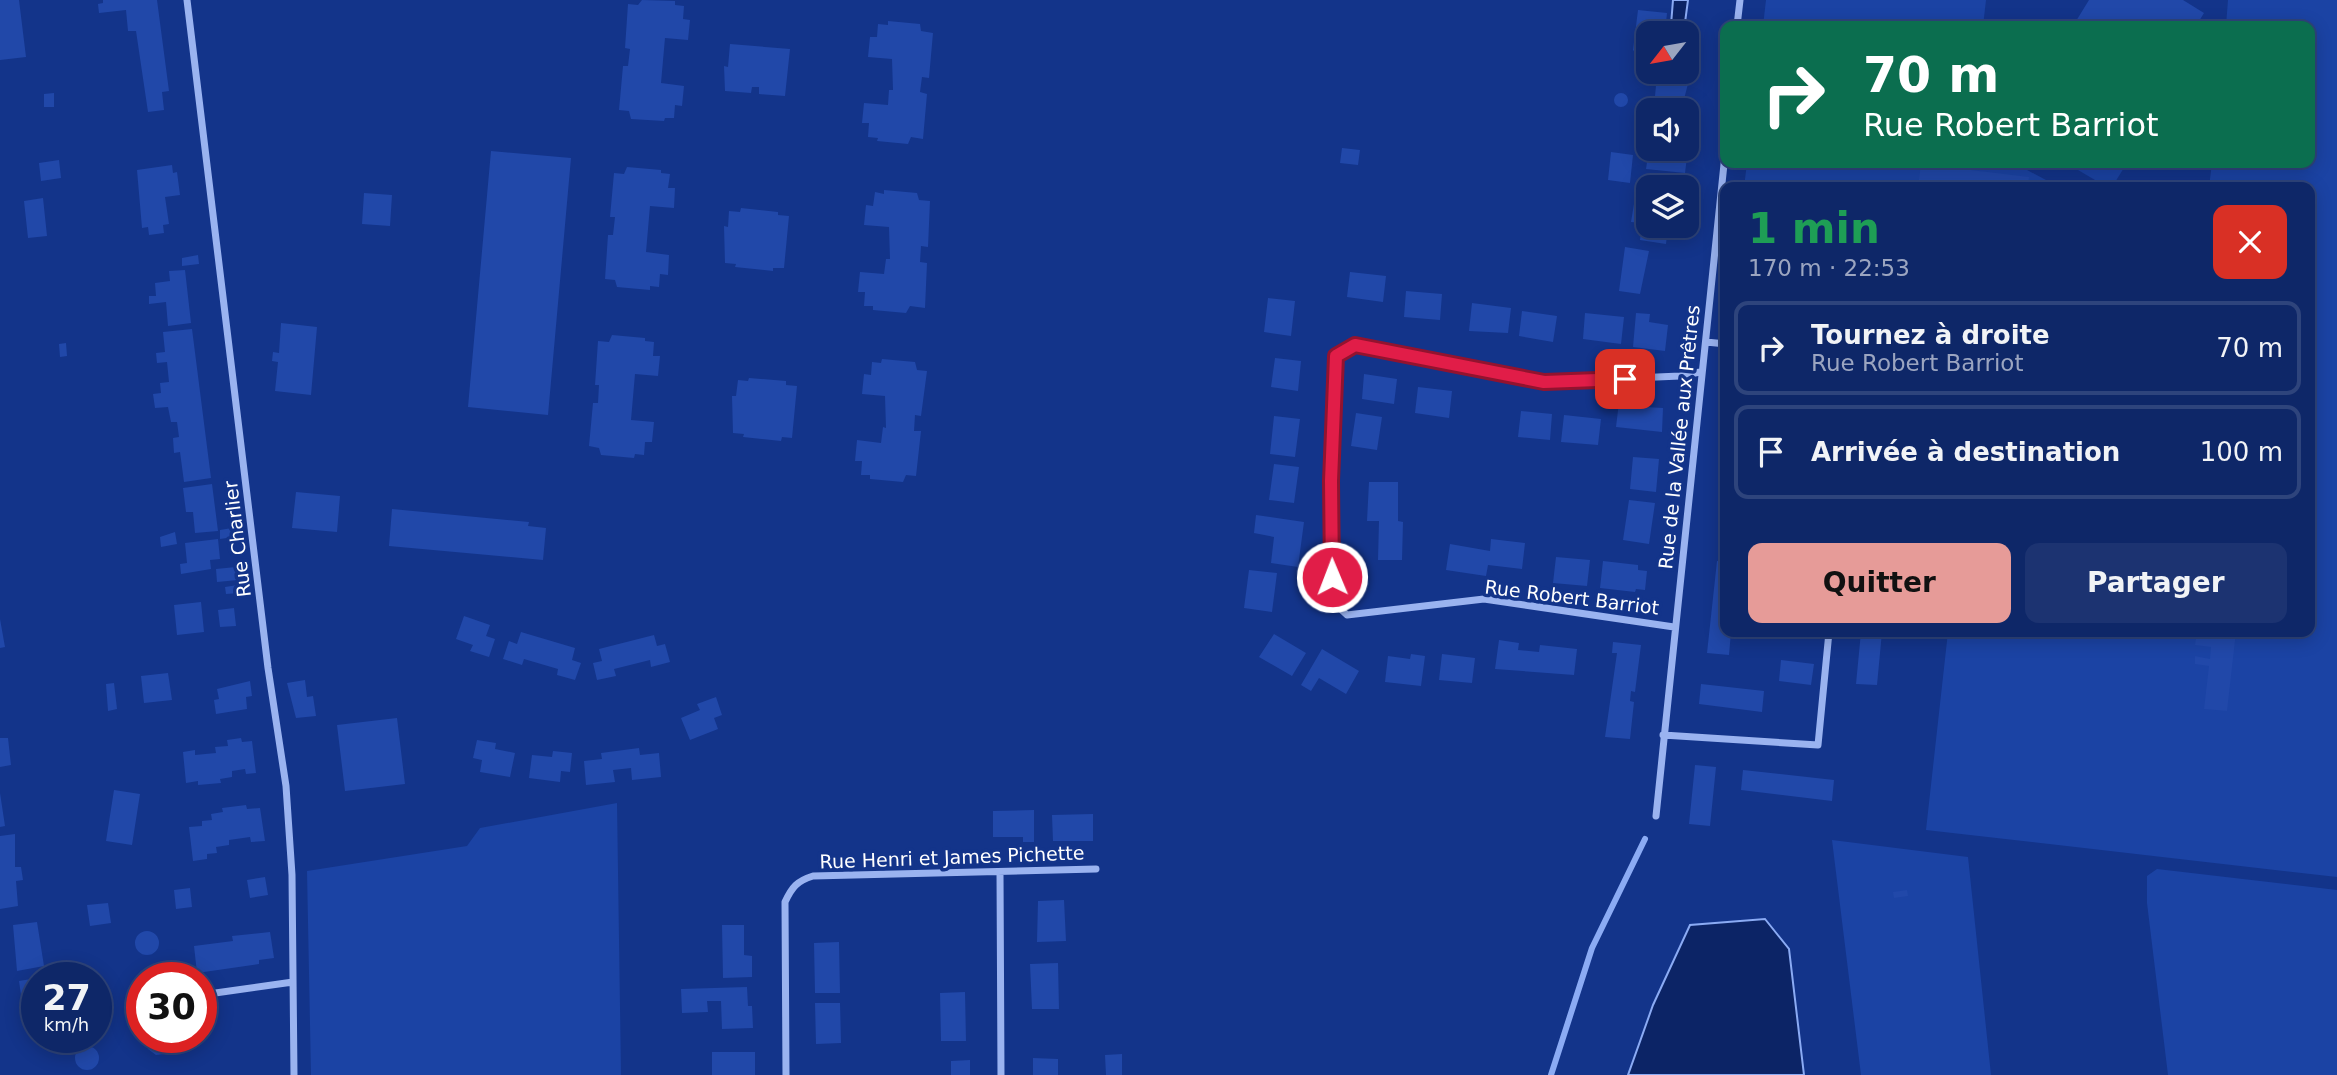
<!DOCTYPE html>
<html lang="fr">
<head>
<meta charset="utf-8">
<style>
  body { margin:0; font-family:"DejaVu Sans",sans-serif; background:#1c3371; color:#f1f3f6; height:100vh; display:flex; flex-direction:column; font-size:26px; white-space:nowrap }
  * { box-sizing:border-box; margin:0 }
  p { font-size:23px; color:#9ba5c0 }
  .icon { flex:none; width:38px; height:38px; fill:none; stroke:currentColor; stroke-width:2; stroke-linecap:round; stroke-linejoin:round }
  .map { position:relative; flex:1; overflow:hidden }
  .side { position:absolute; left:1720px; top:182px; width:595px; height:455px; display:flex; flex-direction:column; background:#0e2768; border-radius:14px; box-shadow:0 4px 18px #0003,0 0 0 2px #2e447c }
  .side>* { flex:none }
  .banner { position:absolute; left:1720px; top:21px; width:595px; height:147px; border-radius:14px; box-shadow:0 4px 18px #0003,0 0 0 2px #2e447c; background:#0b6e4f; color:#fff; overflow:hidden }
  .needle { width:46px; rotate:239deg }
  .fabs { position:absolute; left:1636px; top:21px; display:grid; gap:14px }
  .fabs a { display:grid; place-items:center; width:63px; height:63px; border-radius:14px; background:#0e2768; box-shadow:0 4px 18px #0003,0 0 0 2px #2e447c; font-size:35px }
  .speed { position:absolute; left:21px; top:962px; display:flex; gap:14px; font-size:35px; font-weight:700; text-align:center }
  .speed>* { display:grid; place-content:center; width:91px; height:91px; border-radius:50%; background:#0e2768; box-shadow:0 4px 18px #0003,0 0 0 2px #2e447c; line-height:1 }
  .speed small { font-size:18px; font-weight:400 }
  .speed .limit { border:10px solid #d22; background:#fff; color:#111 }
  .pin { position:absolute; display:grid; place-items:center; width:60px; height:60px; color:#fff; margin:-30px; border-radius:14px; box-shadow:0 4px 10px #0006 }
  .me { position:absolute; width:77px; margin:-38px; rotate:359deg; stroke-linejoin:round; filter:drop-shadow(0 0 5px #0008) }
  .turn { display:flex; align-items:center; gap:24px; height:147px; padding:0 28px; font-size:32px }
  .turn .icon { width:91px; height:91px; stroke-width:2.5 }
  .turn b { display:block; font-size:49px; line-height:60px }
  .round { display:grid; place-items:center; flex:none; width:74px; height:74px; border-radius:14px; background:#1c3371 }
  .headline { display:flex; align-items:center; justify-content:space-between; height:119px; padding:0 28px }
  h1 { font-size:42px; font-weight:600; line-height:52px; color:#1e9e55 }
  .button { display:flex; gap:14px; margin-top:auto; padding:14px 28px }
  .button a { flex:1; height:80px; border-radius:14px; background:#e69b98; color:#111; font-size:28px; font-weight:600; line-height:80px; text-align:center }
  .button a+a { background:#1c3371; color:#f1f3f6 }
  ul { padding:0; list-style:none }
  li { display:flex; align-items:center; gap:21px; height:94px; margin:0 14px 10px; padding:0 14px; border:4px solid #2e447c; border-radius:14px }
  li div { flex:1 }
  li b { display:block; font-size:26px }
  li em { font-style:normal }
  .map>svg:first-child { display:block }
  .green { fill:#1b43a4 }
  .water { fill:#0c2466; stroke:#8babf4; stroke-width:2 }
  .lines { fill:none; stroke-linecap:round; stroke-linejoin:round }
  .stream { stroke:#8babf4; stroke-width:6 }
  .building { fill:#2148a9 }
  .street { stroke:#9ab3f0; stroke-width:7 }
  .route-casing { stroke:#92132f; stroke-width:18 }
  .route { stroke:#e11d48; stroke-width:12 }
  .labels { text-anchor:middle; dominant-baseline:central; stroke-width:7; stroke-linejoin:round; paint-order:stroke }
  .street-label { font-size:19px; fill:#fff; stroke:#13348a }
</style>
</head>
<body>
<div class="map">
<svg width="2337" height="1075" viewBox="0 0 2337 1075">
  <rect width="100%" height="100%" fill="#13348a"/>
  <path class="green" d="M1766,0H1986L1983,26H1763Z
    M2228,0H2337V877L1926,830L1948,632H2310V187H2209L2212,163H2310V26H2226Z
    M1747,163H2014L2059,187H1744Z
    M2066,163H2127L2112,187H2107Z
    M617,803L621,1075H311L307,871L467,846L480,828Z
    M1832,840L1968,857L1991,1075H1861Z
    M2157,869L2337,890V1075H2168L2147,903V876Z"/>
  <path class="water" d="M1673,0H1688L1684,30L1671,25Z
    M1765,919L1789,949L1804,1075H1628L1653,1005L1690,925Z"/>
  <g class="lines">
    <path class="stream" d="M1551,1075L1592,948L1645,839"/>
  </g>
  <path class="building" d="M0,0H19L26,57L0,60Z
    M103,0H157L169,91L162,92L164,110L148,112L136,31H128L126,10L99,13L98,4L103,3Z
    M642,0L675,1V5L684,6L683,19L690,20L688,40L665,38L661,83L684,86L682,106L675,105L674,118H665L664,121L631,119L629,111L619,110L623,66H628L630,49L625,48L628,4L638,5Z
    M2089,0H2183L2204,13L2196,26H2073Z
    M1638,10L1667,13L1665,33H1648V66L1633,50Z
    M888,21L920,24L921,31L933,33L929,78L922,77L920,92L927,94L923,139L911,137L908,144L877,141L878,138L868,137L869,123H862L864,103L888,105L889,90H893L892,59L868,57L870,37H877L878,24L888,25Z
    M730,44L790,49L785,96L759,94V87H752L751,93L725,91L724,66L728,67Z
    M1687,68L1692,69L1684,99L1655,96L1657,75L1654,72H1687Z
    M54,93V107H44V94Z
    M1614 100a7 7 0 1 1 14 0a7 7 0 1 1-14 0Z
    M1342,148L1360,150L1358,165L1340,163Z
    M1649,149H1688L1685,173L1646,169Z
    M491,151L571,158L548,415L468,407Z
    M1611,152L1633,155L1630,183L1608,180Z
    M59,160L61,178L41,181L39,163Z
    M1921,164L2029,177L2028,187H1918Z
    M172,165L173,173L177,172L180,195L165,197L169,224L163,225L164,233L149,235L148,227L142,228L137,170Z
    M627,167L661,170V173L670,174L668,188H675L674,208L650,206L646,252L669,255L668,275L660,274L659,287L650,286V290L617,287L615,280L605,279L608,235H613L615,217H610L614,173L624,174Z
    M884,190L917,193L919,200L930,201L928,247L921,246L920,262L927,263L925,308L910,306L906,313L873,310V306H864L865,292H858L860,272L884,274L886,259H890L889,227L864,225L866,205L873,206L875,192L884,194Z
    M364,193L392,195L390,226L362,224Z
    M43,198L47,236L28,238L24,201Z
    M1634,204L1648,205V226H1668L1666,244L1640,240L1642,223L1631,222Z
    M741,208L778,212V215L789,216L784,268H773V271L735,267L736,264L725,263L724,226L728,227L729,211L740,212Z
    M1625,247L1649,251L1640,294L1619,291Z
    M198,255L199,264L182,266V258Z
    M185,270L191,323L168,326L166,302L149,304V296H156L155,283L170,281L169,271Z
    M1350,272L1386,276L1383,302L1347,297Z
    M1406,291L1442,294L1440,320L1404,317Z
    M1268,298L1295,301L1291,336L1264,332Z
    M1472,303L1511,308L1508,333L1469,331Z
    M1522,311L1557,316L1553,342L1519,336Z
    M1585,313L1624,317L1621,344L1583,339Z
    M1636,313L1650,314L1649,322L1668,325L1665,351L1633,347Z
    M281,323L317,327L311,395L275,391L278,362L272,361L273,352L279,353Z
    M192,329L211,478L184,482L180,452L174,453L173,438L179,437L177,422H171L168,407L155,408L153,394L161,393L160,383L169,382L167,362L157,363L156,353L165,352L163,332Z
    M612,335L645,338V341L654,342L653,356H660L658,376L635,374L631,420L654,422L652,442H645L644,455L635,454L634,458L601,455L599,448L589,446L593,403H598L599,385H595L598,341L609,342Z
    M66,343L67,356L60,357L59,344Z
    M1275,358L1301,361L1298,391L1271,387Z
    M882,359L915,362L917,370L927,371L921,416L915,415L914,431H921L916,476L906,475L903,482L870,479V475H861L862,461H855L857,440L881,443L883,427L886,428L885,396L862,394L864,374L871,375L872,362L881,363Z
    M1364,374L1397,379L1394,404L1362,399Z
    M749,378L786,381V385L797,386L792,438L782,437L781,441L743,437L744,434L733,433L732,396H736L738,380L748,381Z
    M1418,387L1452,391L1449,418L1415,413Z
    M1619,402H1627L1628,406L1663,408L1662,432L1616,427Z
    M1521,411L1552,414L1550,440L1518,437Z
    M1356,413L1382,417L1377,450L1351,446Z
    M1564,415L1601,419L1598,445L1561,442Z
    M1274,416L1300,419L1295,457L1270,454Z
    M1633,457L1659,459L1656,492L1630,489Z
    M1274,464L1299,467L1294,503L1269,500Z
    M1369,482H1398V521L1403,522L1402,560H1378L1379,521H1367Z
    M212,484L218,531L195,533L193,512H186L183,488Z
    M296,492L340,496L337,532L292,528Z
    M1629,500L1655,503L1649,544L1623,540Z
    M1724,507H1726V545L1720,544Z
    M392,509L529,522L528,526L546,528L543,560L389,546Z
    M1256,515L1304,522L1298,567L1271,563L1274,537L1254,533Z
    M232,528L233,537L220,539V530Z
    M175,532L177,544L161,547L160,537Z
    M218,539L220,559L210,560L211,569L181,574L180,564L187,563L185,543Z
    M1491,539L1525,543L1522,569L1488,565L1486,576L1446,570L1450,544L1490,551Z
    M1556,557L1590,560L1587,586L1553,583Z
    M1603,561L1638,565V570L1647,571L1645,590L1636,589L1635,592L1600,588Z
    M1717,561L1726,562V632H1731L1729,655L1707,653Z
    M236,567L238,580L217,582L216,569Z
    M1249,570L1277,573L1272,612L1244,608Z
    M238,585L239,593L226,594L225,587Z
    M201,602L204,632L177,635L174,605Z
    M234,608L236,626L220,627L218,610Z
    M464,616L490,625L486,636L495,639L489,657L470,651L473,645L456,639Z
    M0,619L5,647L0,648Z
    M521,632L575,648L572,660L581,663L575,680L557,675L558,669L524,659L522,665L503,659L509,641L517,644Z
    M1861,632H1882L1877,685L1856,684Z
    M2197,632H2236L2227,711L2204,709L2209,666L2195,664V656L2210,659L2211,647L2195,645Z
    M1274,634L1306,653L1292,676L1259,657Z
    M654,635L657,646L665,644L670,662L651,667L650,660L614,669L616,676L597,680L593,663L602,661L599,649Z
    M1499,640L1519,643L1518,650L1539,652L1540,645L1577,649L1574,675L1495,669Z
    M1613,642L1641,645L1635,692L1631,691L1630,701L1634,702L1630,739L1605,737L1617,653H1612Z
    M1322,649L1359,671L1346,694L1319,678L1311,691L1301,685Z
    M1411,654L1425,656L1421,686L1385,682L1388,656L1410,659Z
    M1442,654L1475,658L1472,683L1439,680Z
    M1781,660L1814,664L1811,685L1779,681Z
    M168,673L172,700L144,703L141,676Z
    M305,680L307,697L313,696L316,716L296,718L287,683Z
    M250,681L252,696L246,697L247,709L216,714L214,700L219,699L217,689Z
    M114,683L117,709L108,711L106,684Z
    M1701,684L1764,691L1762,712L1699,704Z
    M716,697L722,715L714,718L718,729L690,740L681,718L700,710L697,704Z
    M397,718L405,784L345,791L337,725Z
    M0,738H8L11,765L0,767Z
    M241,738L242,742L252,741L256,773L246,774L245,769L232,771V777L220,779L221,783L198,785V781L186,783L183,752L195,750V755L216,753L215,747L228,746L227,740Z
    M477,740L496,743L495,749L515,753L510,777L480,772L482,760L473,758Z
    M639,748L640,755L659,753L661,777L632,780L631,768L613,770L615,782L586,785L584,761L602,759L601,753Z
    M553,751L572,753L570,772L561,771L560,782L529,778L532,755L552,757Z
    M1695,765L1716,767L1710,826L1689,824Z
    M1743,770L1834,780L1832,801L1741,790Z
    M114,790L140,794L132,845L106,841Z
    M0,793L5,826L0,827Z
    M246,805L247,809L260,808L265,841L251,842L250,837L229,840V845L216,847L217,853L207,854V859L193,861L189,827L202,826V821L212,820L211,814L223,812L222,808Z
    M1034,810V842H1023V837H993V811Z
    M1093,814V841H1053L1052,815Z
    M15,834V867H21L23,880L16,881L18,906L0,909V836Z
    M265,877L268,895L250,898L247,880Z
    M190,888L192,907L176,909L174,890Z
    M1907,890L1908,896L1894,898L1893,892Z
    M1064,900L1066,941L1037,942L1038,901Z
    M108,903L111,923L90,926L87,905Z
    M37,922L44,966L17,971L13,925Z
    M722,925H744V955L752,956V977L723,978Z
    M135 943a12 12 0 1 1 24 0a12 12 0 1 1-24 0Z
    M270,932L274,958L259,960V964L197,973L194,946L233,941L232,936Z
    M839,942L840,993H815L814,943Z
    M1058,963L1059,1009H1032L1030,964Z
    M37,978V1013L28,1014L26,995H21L19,981Z
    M747,987L748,1006H752L753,1028L722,1029L721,1001H707L708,1012L682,1013L681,989Z
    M965,992L966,1041H941L940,993Z
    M815,1003H840L841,1043L816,1044Z
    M148,1038H171L172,1045L164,1054L156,1055L148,1049Z
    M75 1058a12 12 0 1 1 24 0a12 12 0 1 1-24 0Z
    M712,1052H755V1075H712Z
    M1122,1054V1075H1106L1105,1055Z
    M1033,1058L1058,1059V1075H1033Z
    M970,1060V1075H951V1061Z"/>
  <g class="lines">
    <path class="street" d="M187,0L268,668L286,786L292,875L294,1075
      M1737,26L1740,0
      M1706,342L1726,344
      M1674,627L1484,599L1347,615L1332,601L1331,481L1336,356L1355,345L1543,382L1680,376L1700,372
      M1663,735L1818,745L1829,632
      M1656,816L1726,145
      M1000,872L1001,1075
      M201,995L293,982
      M786,1075L785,902C792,887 797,881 813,876L1096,869"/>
  </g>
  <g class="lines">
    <defs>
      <path id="route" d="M1332,577L1331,481L1336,356L1355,345L1544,382L1625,379"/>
    </defs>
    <use href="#route" class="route-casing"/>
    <use href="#route" class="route"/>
  </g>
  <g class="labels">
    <g class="street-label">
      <text transform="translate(1679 437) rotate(-84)">Rue de la Vallée aux Prêtres</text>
      <text transform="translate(237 539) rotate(-97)">Rue Charlier</text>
      <text transform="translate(1572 597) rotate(7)">Rue Robert Barriot</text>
      <text transform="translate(952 857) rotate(-2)">Rue Henri et James Pichette</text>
    </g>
  </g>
</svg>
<div class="fabs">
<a><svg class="needle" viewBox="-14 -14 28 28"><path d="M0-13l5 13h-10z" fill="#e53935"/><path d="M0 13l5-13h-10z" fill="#9ba5c0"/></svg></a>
<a><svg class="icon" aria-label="sound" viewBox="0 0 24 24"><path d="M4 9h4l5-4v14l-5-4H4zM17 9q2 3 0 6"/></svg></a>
<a><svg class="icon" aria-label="layers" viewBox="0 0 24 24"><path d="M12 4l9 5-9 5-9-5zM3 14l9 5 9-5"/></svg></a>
</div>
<div class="speed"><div>27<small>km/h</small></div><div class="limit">30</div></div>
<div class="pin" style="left:1625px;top:379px;background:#d93025"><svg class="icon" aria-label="arrive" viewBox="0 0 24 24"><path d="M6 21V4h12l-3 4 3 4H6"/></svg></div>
<svg class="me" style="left:1332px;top:577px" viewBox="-20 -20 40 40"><circle r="17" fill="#e11d48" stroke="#fff" stroke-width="3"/><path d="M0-11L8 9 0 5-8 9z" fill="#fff"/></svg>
<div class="banner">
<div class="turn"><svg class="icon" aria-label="right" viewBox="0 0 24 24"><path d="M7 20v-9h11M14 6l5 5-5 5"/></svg><div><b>70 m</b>Rue Robert Barriot</div></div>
</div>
<section class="side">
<div class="headline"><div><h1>1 min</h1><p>170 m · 22:53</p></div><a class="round" style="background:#d93025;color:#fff"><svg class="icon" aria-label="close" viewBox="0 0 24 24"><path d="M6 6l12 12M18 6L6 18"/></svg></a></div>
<ul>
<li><svg class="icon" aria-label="right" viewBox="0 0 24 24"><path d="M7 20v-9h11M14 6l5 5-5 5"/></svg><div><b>Tournez à droite</b><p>Rue Robert Barriot</p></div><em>70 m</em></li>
<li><svg class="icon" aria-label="arrive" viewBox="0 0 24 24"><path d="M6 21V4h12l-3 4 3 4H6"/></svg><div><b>Arrivée à destination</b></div><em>100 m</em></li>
</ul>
<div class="button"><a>Quitter</a><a>Partager</a></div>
</section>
</div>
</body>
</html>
